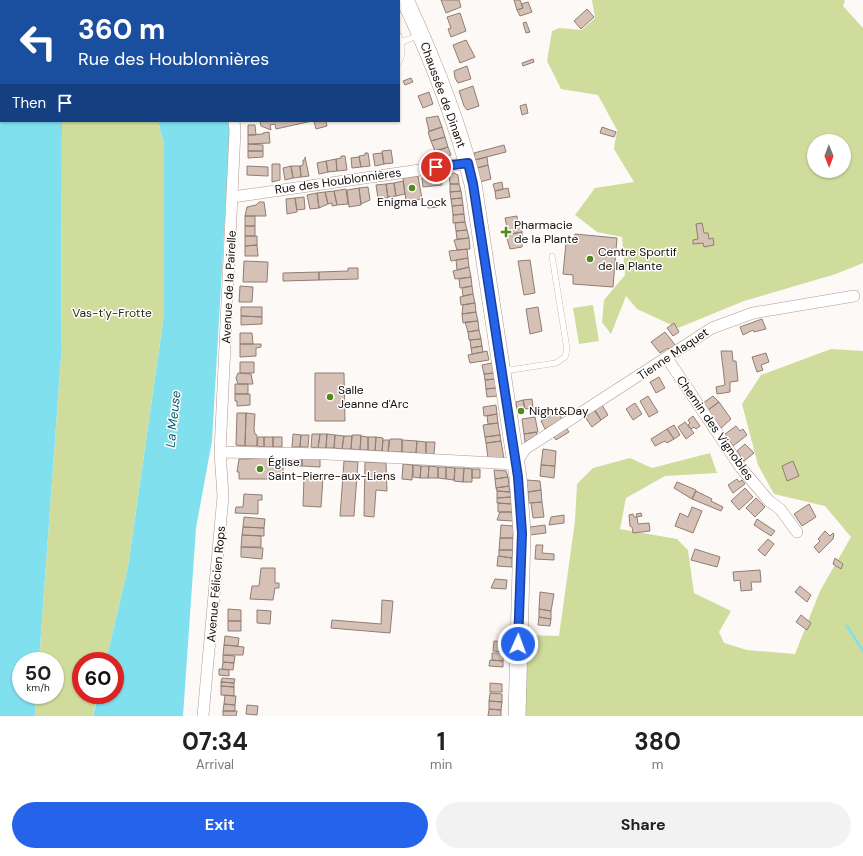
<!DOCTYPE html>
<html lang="en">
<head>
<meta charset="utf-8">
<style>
  body { margin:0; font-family:"DM Sans",sans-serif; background:#f2f2f2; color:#222; height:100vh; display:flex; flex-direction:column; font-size:15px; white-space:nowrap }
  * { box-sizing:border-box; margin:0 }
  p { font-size:13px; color:#767676 }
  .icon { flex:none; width:22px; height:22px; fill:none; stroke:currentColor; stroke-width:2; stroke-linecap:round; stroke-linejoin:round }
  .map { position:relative; height:716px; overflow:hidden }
  .drawer { display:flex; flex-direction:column; background:#fff; flex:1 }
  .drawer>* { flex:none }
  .banner { position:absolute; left:0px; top:0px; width:400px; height:122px; box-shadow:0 1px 3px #0004; background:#1a4fa0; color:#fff; overflow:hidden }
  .needle { width:26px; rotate:179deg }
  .buttons { position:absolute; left:807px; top:134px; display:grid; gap:8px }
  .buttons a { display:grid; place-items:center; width:44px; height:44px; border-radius:50%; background:#fff; box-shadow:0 1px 3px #0004; font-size:20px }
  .speed { position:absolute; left:12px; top:652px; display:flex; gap:8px; font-size:20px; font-weight:700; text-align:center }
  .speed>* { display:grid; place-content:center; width:52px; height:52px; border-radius:50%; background:#fff; box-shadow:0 1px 3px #0004; line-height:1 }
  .speed small { font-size:10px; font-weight:400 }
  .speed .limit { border:6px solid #d22; background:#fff; color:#111 }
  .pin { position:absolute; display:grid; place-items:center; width:34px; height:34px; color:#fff; margin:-17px; border:2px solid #fff; border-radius:50%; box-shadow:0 1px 4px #0007 }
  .me { position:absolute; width:44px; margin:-22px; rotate:2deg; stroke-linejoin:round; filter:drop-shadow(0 0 3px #0008) }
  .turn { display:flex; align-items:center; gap:14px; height:84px; padding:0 12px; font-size:18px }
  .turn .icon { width:52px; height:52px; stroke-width:2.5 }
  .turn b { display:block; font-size:28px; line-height:34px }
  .then { display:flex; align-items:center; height:38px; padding:0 12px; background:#0003; gap:8px; font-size:15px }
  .eta { display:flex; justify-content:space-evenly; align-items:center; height:68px; text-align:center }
  .eta b { font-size:24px; font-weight:700; line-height:28px }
  .cta { display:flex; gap:8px; margin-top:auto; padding:8px 12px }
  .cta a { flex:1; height:46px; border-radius:24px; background:#2563eb; color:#fff; font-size:16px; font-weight:700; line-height:46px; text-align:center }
  .cta a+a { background:#f2f2f2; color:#222 }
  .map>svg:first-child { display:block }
  .green { fill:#cfdc9c; fill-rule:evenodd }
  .water { fill:#81e0ee }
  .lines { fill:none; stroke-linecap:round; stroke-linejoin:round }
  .stream { stroke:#81e0ee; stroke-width:2.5 }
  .building { fill:#d6c1b7; stroke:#907d73 }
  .lane-casing { stroke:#af9b91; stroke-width:6 }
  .street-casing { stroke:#af9b91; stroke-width:12 }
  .primary-casing { stroke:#af9b91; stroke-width:18 }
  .lane { stroke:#fff; stroke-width:5.5 }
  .street { stroke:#fff; stroke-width:11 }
  .primary { stroke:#fff; stroke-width:17 }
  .route-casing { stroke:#184099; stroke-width:10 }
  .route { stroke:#2563eb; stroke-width:7 }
  .poi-dot { fill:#54871d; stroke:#fff; stroke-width:1.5 }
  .labels { text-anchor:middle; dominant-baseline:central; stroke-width:3; stroke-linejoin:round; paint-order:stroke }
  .street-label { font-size:12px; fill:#140d0a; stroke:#fff }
  .poi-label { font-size:12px; fill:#140d0a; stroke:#fff; text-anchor:start }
  .park-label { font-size:12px; fill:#272c0e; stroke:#fff }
  .water-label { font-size:13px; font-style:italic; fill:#0b5e69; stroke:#fff }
</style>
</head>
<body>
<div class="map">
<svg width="863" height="716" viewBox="0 0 863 716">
  <rect width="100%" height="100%" fill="#fdf9f7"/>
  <path class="green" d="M592,0H845L843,6L863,28V263L836,274L744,301L678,328L637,309L626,296L611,334L602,322L604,300L625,275L622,237L597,232L575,215L595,188L634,182L614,149L617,130L598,95L561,89L547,61L552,31L559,28L582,30L595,18ZM814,141H844V171H814Z
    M62,121H158L164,144V315L128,567L106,661H81V695H97L93,716H35L36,695H55V661H39L61,357Z
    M593,305L599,341L579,344L573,308Z
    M831,349L863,351V716H521L528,635L559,636L575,521L577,484L593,468L630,458L652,468L710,453L717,473L665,476L626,498L620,529L677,539L688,550L694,593L731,611L719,632L724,643L747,650L795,654L820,591L851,537L825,506L774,494L758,465L742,404L761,375Z"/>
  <path class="water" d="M0,0H63L1,1V121H62L61,357L39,661H21V695H36L35,716H0Z
    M158,121H228L230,131L212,441L196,528L183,716H93L98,695H115V661H106L128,567L164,315V144Z"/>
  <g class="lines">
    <path class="stream" d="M847,626L863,651"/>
  </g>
  <path class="building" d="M225,0H250V1H225Z
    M441,0H459L461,7L446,13Z
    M514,0H520L523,8L517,10Z
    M528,2L532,12L520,16L517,10L523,8L521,4Z
    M587,9L594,17L581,29L574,21Z
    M460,13L466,31L451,37L448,29L451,28L447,17Z
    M526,22L530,32L526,33L523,23Z
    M466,40L475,57L460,63L453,45Z
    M533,59L534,62L523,66L522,63Z
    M467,66L471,79L458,83L455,78L454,71Z
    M411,78L413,82L405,85L403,81Z
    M473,86L479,106L467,110L464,106L459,91Z
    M429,92L433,104L423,108L418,96Z
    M526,104L528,113L522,115L520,106Z
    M438,116L442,127L429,131L426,118Z
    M260,121H312L276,129L275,124L270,125L271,130L261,126Z
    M314,121H326L327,126L316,129Z
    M248,125H255L256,135H248Z
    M442,127L445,137L431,141L428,132Z
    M602,127L616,132L614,137L600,133Z
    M269,132L270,143L248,144V135L263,134V133Z
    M445,137L448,147L435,151L431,141Z
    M248,144L263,145V151H248Z
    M504,145L506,152L475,160L474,153Z
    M448,147L451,155L439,159L436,151Z
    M391,150L393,163L384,164L382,151Z
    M248,151H263V157L248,158Z
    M365,153H368L370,166L361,167L359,156L365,155Z
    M382,153L384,164L375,166L373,154Z
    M341,156H345L347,170L337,171L336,159L341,158Z
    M305,157L309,176L301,177L300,166L303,165V160H305Z
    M359,157L361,167L352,168L351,158Z
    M487,157L488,165L477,168L475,160Z
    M336,159L337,171L328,172L326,161Z
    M326,161L328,172L319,174L317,163Z
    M272,164H280V180L272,182Z
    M488,165L491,179L480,182L477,168Z
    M247,166L268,167V176L247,175Z
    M291,166H300L301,177L293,178Z
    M291,166L293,178L285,180L283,168Z
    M454,173L458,175L459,184H450L449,174Z
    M441,175L442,185L423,187L422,178Z
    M418,176L422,199L406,201L403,178Z
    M403,181L405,194L396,196L394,183Z
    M502,182L503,189L495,191L493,184Z
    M394,183L396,196L388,197L386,184Z
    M386,184L388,198H378L376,185Z
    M450,184H459L461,191L450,192Z
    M368,187L370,200L361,204L359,188Z
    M359,188L361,205L349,207L347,190Z
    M508,188L510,197L496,199L495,191Z
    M346,189L348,204L337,205L334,191Z
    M334,191L337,205L332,206V203L328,204L325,192Z
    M461,191L462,198L451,199L450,192Z
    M325,192L328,204L319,208L317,193Z
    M317,193L319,208L310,209L307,195Z
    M304,197L305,209L297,210L295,198Z
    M295,198L297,212L287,214L286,199Z
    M462,198L463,205L452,206L451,199Z
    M259,202H264L266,216H245L247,207L256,205Z
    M438,204V207L428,208L427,205Z
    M463,205L464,214L453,215L452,206Z
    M464,214L465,222L453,223V215Z
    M245,216H255V226H245Z
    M517,216L518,226L521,225L522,232L506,235L504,229L507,228L505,218Z
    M465,222L467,230L456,231L455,223Z
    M702,223L704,233H708L709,239L713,238L714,245L704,247L703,243L693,244V240L698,239L696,224Z
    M245,226H255V236H245Z
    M467,230L469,238L457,239L456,231Z
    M522,232V247L510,249L506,235Z
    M575,234L617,238L613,287L573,284V275L563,274L566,243H574Z
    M245,236H257V245L245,246Z
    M469,238L470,249L457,250L454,240Z
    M257,245L258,256H245V246Z
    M467,249L468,258L451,261L449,251Z
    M468,258L469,267L457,270L456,260Z
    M530,260L535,293L524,295L518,261Z
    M244,261L268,262L267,282H243Z
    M469,267L471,277L455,279L453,271Z
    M348,268H358V279L319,280V272L348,271Z
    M319,272V280L283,281V273Z
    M471,277L472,286L460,288L459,279Z
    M240,286L253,287L252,302H239Z
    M472,286L473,294L463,296L462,288Z
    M473,294L475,303L461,305L460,297Z
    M475,303L476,312L462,314L463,305Z
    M241,307H262V317L241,316Z
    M538,307L542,331L530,334L526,309Z
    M476,312L478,321L463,323L462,314Z
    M241,316L262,317V324L241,325Z
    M762,319L766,329L754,332L753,330L743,335L740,327Z
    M478,321L479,330L468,332L465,322Z
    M674,323L679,332L673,336L667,328Z
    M479,330L481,339L469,340L468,332Z
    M665,332L676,346L670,350L668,348L660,353L651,342Z
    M240,333H252L253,344H240Z
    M481,339L482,346L471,348L470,340Z
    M240,344H261V347L256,348V356L240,357Z
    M482,346L483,352L472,354L471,348Z
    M487,351L489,360L470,363L468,355Z
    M721,351H732L733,361H736L738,381L730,382V392L717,394L716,387L725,385Z
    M766,353L769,362L761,365L763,370L757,372L752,357Z
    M240,362H254V373H240Z
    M492,363L494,373L484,374L482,365Z
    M238,373L251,374L253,384H238L236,378Z
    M315,373H344L345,421H315Z
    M494,373L495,379L485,380L484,374Z
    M659,377L665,388L656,393L650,382Z
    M495,379L496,388L486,389L485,380Z
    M235,384H248V394H235Z
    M496,388L498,396L487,397L486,389Z
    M235,394H250V405L237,406V401H235Z
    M648,396L658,412L649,417L640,401Z
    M713,396L719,402L708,410L703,403Z
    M532,399L533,408L525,409L523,400Z
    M523,400L525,409L517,410L516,402Z
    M719,402L731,419L721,428L708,410Z
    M635,403L642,414L633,420L626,409Z
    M496,405L497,414L484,416L483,407Z
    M602,405L608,415L601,420L594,410Z
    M595,410L601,420L592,427L585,417Z
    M558,411L562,419L545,429L541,421Z
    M237,413H246L245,446L236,445Z
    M246,413L255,414L254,429L255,434L257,435V446H245Z
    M497,414L498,423L488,424L487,416Z
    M693,416L700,426L696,429L694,427L691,429L688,425L690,423L688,420Z
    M535,417L538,432L524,434L522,419Z
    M685,422L694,433L686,439L678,427Z
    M498,423L500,435L485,437L483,425Z
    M674,425L680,435L674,439L667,429Z
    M565,426L569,432L556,440L552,434Z
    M736,426L740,431L743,429L747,435L733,446L725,434Z
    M667,429L674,439L667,443L665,441L655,446L651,439Z
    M536,432L537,435L525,442L524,434Z
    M293,434L301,435L300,447H292Z
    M312,434H320L318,448L311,447Z
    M320,434H327L326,448H318Z
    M327,434L335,435L334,448H326Z
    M301,435H309L308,447H300Z
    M335,435L344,436L342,449L334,448Z
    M352,435H361L360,450L351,449Z
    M500,435L501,441L486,443L485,437Z
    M344,436H352L351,449H342Z
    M361,436L368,437V450H360Z
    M258,437H264V447L257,446Z
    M264,437H273V447H264Z
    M273,437H282V447H273Z
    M368,437H376L375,451L368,450Z
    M376,437L383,438L382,451H375Z
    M390,439H402V452H388Z
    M383,440H389L388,452L382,451Z
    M402,440L417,441L416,453L402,452Z
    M417,441L426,442V454L416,453Z
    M501,441L504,459L488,458L486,443Z
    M426,442H435L434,454H426Z
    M745,444L754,453L744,461L737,451Z
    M543,449L556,451L555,466L541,465Z
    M283,458V479H239V472H237L239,459Z
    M292,458H302V466H292Z
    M302,458L320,459V467L302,466Z
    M344,461L358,462L354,516H340Z
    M793,461L799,476L787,481L782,466Z
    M365,462L386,463L387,491L376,490L374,517L364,516Z
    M403,464L413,465L412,480L402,479Z
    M413,465L421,466L420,478L413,477Z
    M541,465L555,466L554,478L540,476Z
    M421,466H429L428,478H420Z
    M429,466L438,467V478H428Z
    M438,467H446V479L438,478Z
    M446,467L455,468L454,480L446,479Z
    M455,468H464L463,482L454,481Z
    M464,468L472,469V482H463Z
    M472,469H480V478H472Z
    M494,470L506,471L508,477L495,479Z
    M304,477L323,478L321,507L303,506Z
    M508,477L509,486L496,488L495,479Z
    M737,479L739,482L742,480L745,484L733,493L728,485Z
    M526,480L540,481L541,490L528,492Z
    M677,482L696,490L692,499L674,488Z
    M509,486L510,492L497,491L496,488Z
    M745,488L753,497L739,510L731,501Z
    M541,490L542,502L529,503L528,492Z
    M497,491L510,492L511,497L497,498Z
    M696,491L712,499L711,501L723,507L721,511L692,499Z
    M244,494L262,495V500H258V514L235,513L236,507H243Z
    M511,497L512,504L497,503V498Z
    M756,498L765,507L755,517L746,508Z
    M542,502L544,517L533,518L531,503Z
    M498,503L512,504V512H498Z
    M809,504L816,517L802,526L794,514Z
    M692,507L702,511L693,533L675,526L680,513L688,517Z
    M500,512H512L513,521L497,520Z
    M641,513L642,516L637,517L638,524L649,523L650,531L633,533L632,527L630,526L629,515L633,514L634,517H637L636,514Z
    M564,515V523L549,525L551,517Z
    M244,517L265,519L264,528L243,527Z
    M757,519L775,531L771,536L754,525Z
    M501,525L514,526L513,538H500Z
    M545,525L546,533L530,535V527Z
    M243,527L264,528V536L242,535Z
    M825,531L830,536L833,533L834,534L833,539L819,553L814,547L820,541L818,539Z
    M242,535L261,536V547H241Z
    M500,538H513V550H499Z
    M768,539L774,544L765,556L758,550Z
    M536,545H543L542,553L554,554V560L535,559Z
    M241,547L263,548L262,559L241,557Z
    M695,549L720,557L717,567L691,560Z
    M499,550H513L512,558L499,556Z
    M498,556L512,558V567L497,566Z
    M835,558L843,564L841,569L833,564Z
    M261,568H275V583H279V588H275L273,600L250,599L252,586H259Z
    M760,570L761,582H751L752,590L741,591L740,580L734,581L733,572Z
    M495,579L507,580L506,589L491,588Z
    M800,586L811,595L807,602L795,592Z
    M540,592L554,594L551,611L539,609Z
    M382,600L393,601L390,633L331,628L332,620L381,624Z
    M228,609L241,610V621H228Z
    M539,609L551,611V619L539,617Z
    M257,610L271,611L270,624L257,623Z
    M801,615L811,623L807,630L796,622Z
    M539,617L551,619L550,626L538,625Z
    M228,621H241V631H228Z
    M225,636L239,638L238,646L224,645Z
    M494,641L506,642V652L493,651Z
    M224,645L244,647L243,655H223Z
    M492,653H504L503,661L492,660Z
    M223,655L235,656L234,663L223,662Z
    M490,660L503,661V667L489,666Z
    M223,662L234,663L233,670L222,669Z
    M219,669L229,670V676L219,675Z
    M222,678L235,679L234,683L221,682Z
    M221,682L234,683V687L221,686Z
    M490,683L502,684V692H490Z
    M221,686L234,687V696L221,695Z
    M490,693L502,694V702L489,701Z
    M225,695L236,696L235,705L224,704Z
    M489,701L502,702L501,710L489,709Z
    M224,704L235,705V711H223Z
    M247,705L258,706L257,715L246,714Z
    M489,709L501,710V716H488Z
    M223,711H237L236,716H223Z"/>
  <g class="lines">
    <defs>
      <path id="lane" d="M381,0V1
        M336,1V0
        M399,36C403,44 403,54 399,62
        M402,42L419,35
        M504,371L556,363L565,357L567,349L552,256"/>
      <path id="street" d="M212,0V1
        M233,197L468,163
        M667,358L741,468L769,501L780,509L797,532
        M220,452L327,454L516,464L525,449L712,328L753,313L854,296
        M203,716L223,496L220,452L235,130L234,121"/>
      <path id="primary" d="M405,0C433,60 457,120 473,184L518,477L522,533L517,716"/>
    </defs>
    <use href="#lane" class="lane-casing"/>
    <use href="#street" class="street-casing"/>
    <use href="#primary" class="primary-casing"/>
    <use href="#lane" class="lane"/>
    <use href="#street" class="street"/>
    <use href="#primary" class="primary"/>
  </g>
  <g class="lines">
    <defs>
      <path id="route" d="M436,167L468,163L473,184L518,477L522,533L518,644"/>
    </defs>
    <use href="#route" class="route-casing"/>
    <use href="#route" class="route"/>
  </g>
  <g class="poi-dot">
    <circle cx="412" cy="188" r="4"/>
    <path d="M504 226h4v4h4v4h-4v4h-4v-4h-4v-4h4z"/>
    <circle cx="590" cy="259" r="4"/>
    <circle cx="330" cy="397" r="4"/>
    <circle cx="521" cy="411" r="4"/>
    <circle cx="260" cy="469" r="4"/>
  </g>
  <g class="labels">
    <g class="street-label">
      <text transform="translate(443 95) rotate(70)">Chaussée de Dinant</text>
      <text transform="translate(338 181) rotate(-8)">Rue des Houblonnières</text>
      <text transform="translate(229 287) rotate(-87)">Avenue de la Pairelle</text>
      <text transform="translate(673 354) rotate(-34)">Tienne Maquet</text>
      <text transform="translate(715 428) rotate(55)">Chemin des Vignobles</text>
      <text transform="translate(216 584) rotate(-85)">Avenue Félicien Rops</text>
    </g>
    <g class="poi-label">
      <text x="412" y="202" text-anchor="middle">Enigma Lock</text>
      <text x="514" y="225">Pharmacie<tspan x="514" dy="14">de la Plante</tspan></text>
      <text x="598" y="252">Centre Sportif<tspan x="598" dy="14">de la Plante</tspan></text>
      <text x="338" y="390">Salle<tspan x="338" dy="14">Jeanne d'Arc</tspan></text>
      <text x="529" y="411">Night&amp;Day</text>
      <text x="268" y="462">Église<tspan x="268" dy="14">Saint-Pierre-aux-Liens</tspan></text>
    </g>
    <g class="park-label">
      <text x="112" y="313">Vas-t'y-Frotte</text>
    </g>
    <g class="water-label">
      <text transform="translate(173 419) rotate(-84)">La Meuse</text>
    </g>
  </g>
</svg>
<div class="buttons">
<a><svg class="needle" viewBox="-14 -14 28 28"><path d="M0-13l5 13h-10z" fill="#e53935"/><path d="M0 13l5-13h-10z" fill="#767676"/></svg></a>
</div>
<div class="speed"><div>50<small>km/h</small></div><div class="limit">60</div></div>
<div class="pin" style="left:436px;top:167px;background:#d93025"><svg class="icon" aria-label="arrive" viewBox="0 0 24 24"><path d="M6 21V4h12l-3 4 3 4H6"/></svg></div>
<svg class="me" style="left:518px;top:644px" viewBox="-20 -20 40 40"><circle r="17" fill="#2563eb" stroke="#fff" stroke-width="3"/><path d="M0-11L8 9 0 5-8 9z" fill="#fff"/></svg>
<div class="banner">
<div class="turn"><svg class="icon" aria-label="left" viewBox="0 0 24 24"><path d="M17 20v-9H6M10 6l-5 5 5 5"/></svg><div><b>360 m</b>Rue des Houblonnières</div></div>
<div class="then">Then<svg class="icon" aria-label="arrive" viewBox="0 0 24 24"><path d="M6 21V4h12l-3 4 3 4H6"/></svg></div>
</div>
</div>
<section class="drawer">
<div class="eta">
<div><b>07:34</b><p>Arrival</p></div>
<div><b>1</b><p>min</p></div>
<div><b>380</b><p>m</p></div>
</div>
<div class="cta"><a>Exit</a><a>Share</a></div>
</section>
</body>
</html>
